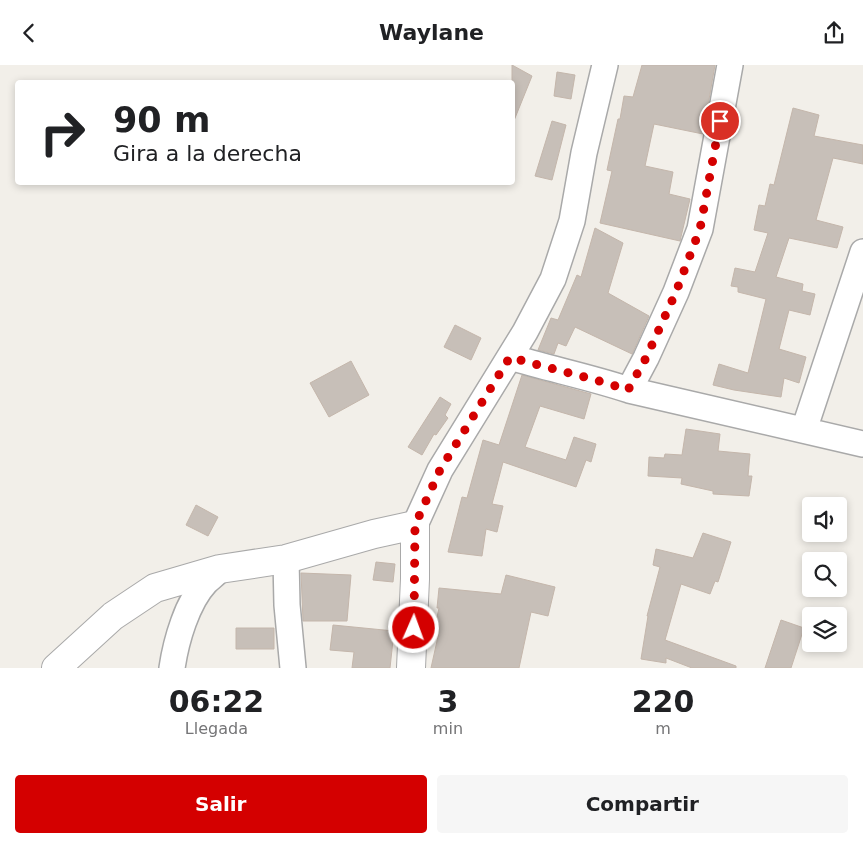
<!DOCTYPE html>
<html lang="es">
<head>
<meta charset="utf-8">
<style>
  body { margin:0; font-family:"DejaVu Sans",sans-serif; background:#f6f6f6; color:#202124; height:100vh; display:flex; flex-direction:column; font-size:19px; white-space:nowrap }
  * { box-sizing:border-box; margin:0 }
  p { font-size:16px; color:#757577 }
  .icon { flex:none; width:28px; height:28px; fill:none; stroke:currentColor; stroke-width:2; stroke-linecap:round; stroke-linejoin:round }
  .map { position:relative; height:603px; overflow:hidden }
  .side { display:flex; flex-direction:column; background:#fff; flex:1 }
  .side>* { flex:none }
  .top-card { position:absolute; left:15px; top:15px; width:500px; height:105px; border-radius:5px; box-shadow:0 2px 8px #0003; background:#fff; color:#202124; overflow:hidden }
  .fabs { position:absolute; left:802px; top:432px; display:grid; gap:10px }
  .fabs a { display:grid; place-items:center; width:45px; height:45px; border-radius:5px; background:#fff; box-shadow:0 2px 8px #0003; font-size:25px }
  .pin { position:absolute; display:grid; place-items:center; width:42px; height:42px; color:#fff; margin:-21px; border:2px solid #fff; border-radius:50%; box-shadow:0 1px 5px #0007 }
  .me { position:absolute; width:55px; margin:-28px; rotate:2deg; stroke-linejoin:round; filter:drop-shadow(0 0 4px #0008) }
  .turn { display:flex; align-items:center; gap:18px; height:105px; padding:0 15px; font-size:22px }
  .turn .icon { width:65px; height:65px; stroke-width:2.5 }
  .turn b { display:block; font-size:35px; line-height:42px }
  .eta { display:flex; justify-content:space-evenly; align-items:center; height:85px; text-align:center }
  .eta b { font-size:30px; font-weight:700; line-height:35px }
  .cta { display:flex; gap:10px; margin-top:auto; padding:10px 15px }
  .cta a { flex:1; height:58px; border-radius:5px; background:#d40000; color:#fff; font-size:20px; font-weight:700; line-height:58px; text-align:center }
  .cta a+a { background:#f6f6f6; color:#202124 }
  header { display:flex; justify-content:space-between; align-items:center; height:65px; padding:0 15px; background:#fff; font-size:22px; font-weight:700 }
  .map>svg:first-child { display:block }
  .building { fill:#c7bfb8; stroke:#c4b6ab }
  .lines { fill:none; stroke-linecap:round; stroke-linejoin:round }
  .minor-casing { stroke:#a9a9a9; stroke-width:28 }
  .tertiary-casing { stroke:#a9a9a9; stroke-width:30 }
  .minor { stroke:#fff; stroke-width:25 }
  .tertiary { stroke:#fff; stroke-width:28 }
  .route { stroke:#d40000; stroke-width:9; stroke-dasharray:0 16.2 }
</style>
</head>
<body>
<header><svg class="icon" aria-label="back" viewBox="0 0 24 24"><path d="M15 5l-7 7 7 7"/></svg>Waylane<svg class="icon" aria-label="share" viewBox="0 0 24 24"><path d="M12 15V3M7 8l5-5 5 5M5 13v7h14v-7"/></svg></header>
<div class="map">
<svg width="863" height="603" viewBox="0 0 863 603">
  <rect width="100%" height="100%" fill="#f2efe9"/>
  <path class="building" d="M512,0L532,11L513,58H512Z
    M642,0H715L703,69L654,59L645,101L673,107L669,129L690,134L680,176L600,158L612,106L607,105L618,54H620L624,31L633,32Z
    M557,7L575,10L571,34L554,31Z
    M793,43L819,50L814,71L863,80V99L833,93L816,155L843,162L837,183L789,173L776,212L803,219L802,226L815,229L810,250L789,245L779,284L806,292L799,318L784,313L781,332L734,325L713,320L719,299L748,308L766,234L738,227V222L731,221L735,203L755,207L768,168L754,165L759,140L765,141L770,119L774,120Z
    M552,56L566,60L552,115L535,111Z
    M595,163L623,178L608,228L649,251L633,287L632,289L575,262L566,281L558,278L554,289L538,285L551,253L558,255L577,210L581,212Z
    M455,260L481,273L471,295L444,282Z
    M351,296L369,330L329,352L310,318Z
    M522,310L591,329L584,354L540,341L525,382L566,395L574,372L596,379L591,397L586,395L576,422L503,397L492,439L503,441L497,467L486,464L482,491L448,487L462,432L467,433L483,375L499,380Z
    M440,332L451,339L445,350L448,353L436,370L434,369L422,390L408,382Z
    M686,364L720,369L718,386L750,389L748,411H752L749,431L713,429V426L681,419L682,413L648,411L649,392L664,393L665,389L682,390Z
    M196,440L218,452L208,471L186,460Z
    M703,468L731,477L718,517L715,516L710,529L681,519L665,575L736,601V603H692L666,593V598L641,594L648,551H647L660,502L653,500L656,484L693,493Z
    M376,497L395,499L393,517L373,515Z
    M301,508L351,510L347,556H303Z
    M506,510L555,522L548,551L531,547L519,603H431L439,567L434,566L439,543H437L439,523L501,529Z
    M781,555L804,563L791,603H765Z
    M333,560L394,566L390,603H352L354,587L330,585Z
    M236,563H274V584H236Z"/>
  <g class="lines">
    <defs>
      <path id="minor" d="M510,292C550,304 590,312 629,325L646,293L676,227L700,164L730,0
        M629,325L863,379
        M804,365L863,187
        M415,460L440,405L525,267L553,214L572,156L584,88L605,0
        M286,494L287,540L293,603
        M172,603C176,576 187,537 206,517C210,513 216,509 220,504"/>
      <path id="tertiary" d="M56,603L113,551L155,523L220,504L286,494L374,469L415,460V514L411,603"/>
    </defs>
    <use href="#minor" class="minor-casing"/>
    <use href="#tertiary" class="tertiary-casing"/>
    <use href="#minor" class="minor"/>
    <use href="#tertiary" class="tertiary"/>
  </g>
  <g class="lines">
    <path class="route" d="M414,563L415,460L440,405L510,292C550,304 590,312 628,325L646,293L676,227L700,164L720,56"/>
  </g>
</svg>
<div class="fabs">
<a><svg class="icon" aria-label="sound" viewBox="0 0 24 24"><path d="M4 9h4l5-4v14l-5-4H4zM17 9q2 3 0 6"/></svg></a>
<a><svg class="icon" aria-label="search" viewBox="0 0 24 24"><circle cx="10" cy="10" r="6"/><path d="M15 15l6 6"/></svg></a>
<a><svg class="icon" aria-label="layers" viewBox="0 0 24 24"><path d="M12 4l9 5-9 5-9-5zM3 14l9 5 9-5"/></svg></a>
</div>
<div class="pin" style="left:720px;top:56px;background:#d93025"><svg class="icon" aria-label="arrive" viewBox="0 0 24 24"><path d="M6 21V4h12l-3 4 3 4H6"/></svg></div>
<svg class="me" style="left:414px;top:563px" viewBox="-20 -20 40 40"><circle r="17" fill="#d40000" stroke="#fff" stroke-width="3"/><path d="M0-11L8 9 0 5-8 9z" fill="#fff"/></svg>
<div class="top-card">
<div class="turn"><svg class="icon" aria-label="right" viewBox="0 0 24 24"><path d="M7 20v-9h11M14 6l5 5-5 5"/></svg><div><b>90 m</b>Gira a la derecha</div></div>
</div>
</div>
<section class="side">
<div class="eta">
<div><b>06:22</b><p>Llegada</p></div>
<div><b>3</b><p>min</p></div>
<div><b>220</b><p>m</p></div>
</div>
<div class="cta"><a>Salir</a><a>Compartir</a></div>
</section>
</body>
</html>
